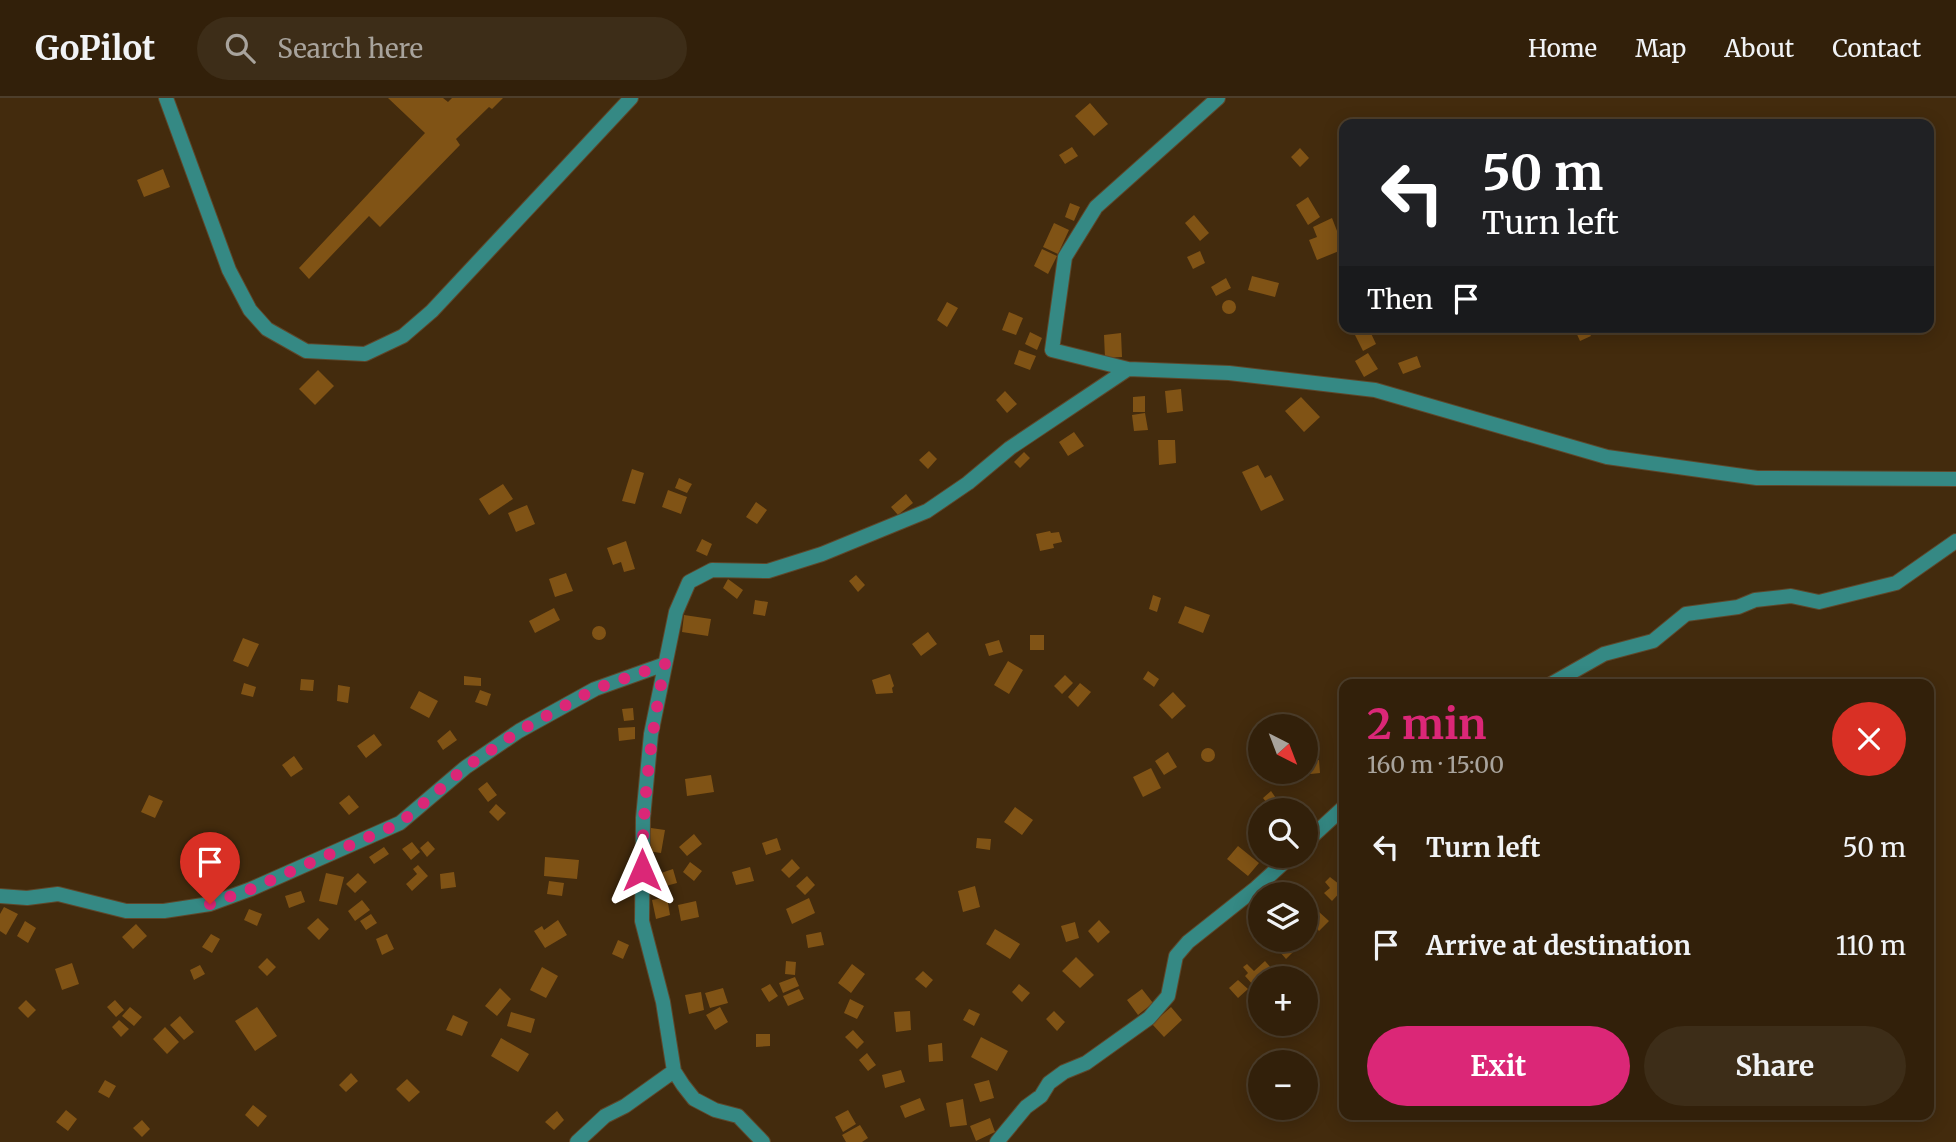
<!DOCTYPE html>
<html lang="en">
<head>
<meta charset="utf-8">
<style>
  body { margin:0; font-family:Merriweather,serif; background:#3d2d18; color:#f1f3f6; height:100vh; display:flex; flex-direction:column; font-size:26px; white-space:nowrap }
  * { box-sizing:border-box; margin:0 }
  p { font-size:23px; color:#a8a39c }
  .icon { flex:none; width:38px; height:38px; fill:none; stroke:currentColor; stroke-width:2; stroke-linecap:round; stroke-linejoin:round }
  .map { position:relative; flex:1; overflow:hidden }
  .details { position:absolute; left:1339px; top:581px; width:595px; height:441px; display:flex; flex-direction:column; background:#32200a; border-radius:14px; box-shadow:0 4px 18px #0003,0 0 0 2px #4d3e2b }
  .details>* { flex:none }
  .guide { position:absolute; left:1339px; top:21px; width:595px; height:214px; border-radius:14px; box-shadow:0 4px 18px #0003,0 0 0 2px #4d3e2b; background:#202124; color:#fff; overflow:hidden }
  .needle { width:46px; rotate:138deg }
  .controls { position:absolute; left:1248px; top:616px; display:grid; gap:14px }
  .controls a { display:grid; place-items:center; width:70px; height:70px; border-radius:50%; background:#32200a; box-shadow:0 4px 18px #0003,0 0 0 2px #4d3e2b; font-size:35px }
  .pin { position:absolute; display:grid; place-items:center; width:60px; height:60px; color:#fff; margin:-72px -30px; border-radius:50% 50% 50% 0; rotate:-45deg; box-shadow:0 0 7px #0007 }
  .pin .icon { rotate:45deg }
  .me { position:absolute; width:77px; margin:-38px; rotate:0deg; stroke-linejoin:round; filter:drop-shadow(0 0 5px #0008) }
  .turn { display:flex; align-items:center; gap:24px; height:147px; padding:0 28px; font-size:32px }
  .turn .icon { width:91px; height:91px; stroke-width:2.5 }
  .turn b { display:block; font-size:49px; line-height:60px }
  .then { display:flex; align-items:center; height:66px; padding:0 28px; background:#0003; gap:14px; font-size:26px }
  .round { display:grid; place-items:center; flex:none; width:74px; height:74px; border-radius:37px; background:#3d2d18 }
  .summary { display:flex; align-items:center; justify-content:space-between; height:119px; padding:0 28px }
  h1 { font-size:42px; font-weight:700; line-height:52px; color:#db2777 }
  .cta { display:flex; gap:14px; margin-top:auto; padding:14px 28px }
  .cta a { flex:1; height:80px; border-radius:42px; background:#db2777; color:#fff; font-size:28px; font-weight:700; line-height:80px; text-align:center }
  .cta a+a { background:#3d2d18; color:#f1f3f6 }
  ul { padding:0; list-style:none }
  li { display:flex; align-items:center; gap:21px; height:98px; padding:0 28px }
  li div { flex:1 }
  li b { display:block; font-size:26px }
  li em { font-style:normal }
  header { display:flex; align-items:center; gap:42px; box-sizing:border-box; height:98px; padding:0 35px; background:#32200a; border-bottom:2px solid #4d3e2b }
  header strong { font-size:33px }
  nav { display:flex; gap:38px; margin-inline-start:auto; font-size:24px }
  .search { width:490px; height:63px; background:#3d2d18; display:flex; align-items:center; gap:18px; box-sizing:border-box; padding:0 24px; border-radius:38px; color:#a8a39c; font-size:26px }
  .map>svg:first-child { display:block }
  .building { fill:#805315 }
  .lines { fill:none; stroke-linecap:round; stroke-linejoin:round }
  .service-casing { stroke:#5e472b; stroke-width:16 }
  .minor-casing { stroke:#5e472b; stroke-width:16 }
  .service { stroke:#358984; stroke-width:14 }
  .minor { stroke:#358984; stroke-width:14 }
  .route { stroke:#db2777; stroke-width:12; stroke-dasharray:0 21.6 }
</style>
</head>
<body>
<header>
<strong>GoPilot</strong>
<div class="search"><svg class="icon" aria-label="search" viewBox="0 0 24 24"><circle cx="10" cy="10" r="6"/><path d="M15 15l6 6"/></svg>Search here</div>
<nav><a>Home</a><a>Map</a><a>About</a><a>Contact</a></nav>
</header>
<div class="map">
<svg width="1956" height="1044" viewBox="0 0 1956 1044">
  <rect width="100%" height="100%" fill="#432b0d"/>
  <path class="building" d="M388,0H443L448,4L452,0H503L492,11L489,9L456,41L460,47L380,129L369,118L309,181L299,170L425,35Z
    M1090,5L1108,26L1094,38L1075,18Z
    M1072,49L1078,58L1065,66L1059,57Z
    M1300,50L1309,60L1300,69L1291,59Z
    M163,71L170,89L144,99L137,82Z
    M1308,99L1320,119L1308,127L1296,107Z
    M1070,105L1080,109L1074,123L1065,119Z
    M1194,117L1209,135L1200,143L1185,125Z
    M1332,120L1344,151L1317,162L1309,142L1317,139L1313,129Z
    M1054,125L1069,132L1058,156L1043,149Z
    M1042,151L1057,158L1048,176L1034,168Z
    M1200,153L1205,165L1193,171L1187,159Z
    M1252,178L1279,185L1275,199L1248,192Z
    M1226,180L1231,190L1216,198L1211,189Z
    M1222 209a7 7 0 1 1 14 0a7 7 0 1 1-14 0Z
    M947,204L958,210L947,229L937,222Z
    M1009,214L1023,220L1016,237L1002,232Z
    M1351,229H1368L1376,246L1363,253Z
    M1581,229H1586L1591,238L1580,243L1575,232Z
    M1030,234L1042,240L1037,252L1025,246Z
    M1121,235L1122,259L1105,260L1104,237Z
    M1019,252L1036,258L1030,272L1014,266Z
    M1368,255L1378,271L1364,279L1355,263Z
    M1417,258L1421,269L1403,276L1398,265Z
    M318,272L334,288L315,307L299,291Z
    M1181,291L1183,313L1167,315L1165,293Z
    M1005,293L1017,306L1007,315L996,302Z
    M1145,298V314H1133V299Z
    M1301,299L1320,319L1304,334L1285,313Z
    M1145,315L1148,332L1134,333L1132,317Z
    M1074,334L1084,348L1068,358L1059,344Z
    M1158,342H1175L1176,365L1159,367Z
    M929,353L937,361L928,371L919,362Z
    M1024,354L1030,360L1020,370L1014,364Z
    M1258,367L1265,380L1271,377L1284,402L1261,413L1242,374Z
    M632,371L644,375L635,406L622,403Z
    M679,380L692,386L687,395L675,390Z
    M503,386L513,401L489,417L479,401Z
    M668,392L687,399L681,416L662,409Z
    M906,396L913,405L898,417L891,409Z
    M756,404L767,412L757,426L746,419Z
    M527,407L535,426L516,434L508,415Z
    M1050,433L1051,435L1059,434L1062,444L1053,446L1054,450L1040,453L1036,436Z
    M702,441L712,446L707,458L696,453Z
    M626,443L635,471L624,474L621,464L613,467L607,450Z
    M566,475L573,493L555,499L549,481Z
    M856,477L865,487L858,494L849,483Z
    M728,481L743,492L737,501L723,490Z
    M1153,497L1161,500L1157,514L1149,511Z
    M755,502L768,504L765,518L753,516Z
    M1185,508L1210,517L1203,535L1178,525Z
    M554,510L560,522L535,535L529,523Z
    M684,517L711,521L708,538L682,534Z
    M592 535a7 7 0 1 1 14 0a7 7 0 1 1-14 0Z
    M928,534L937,546L921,558L912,546Z
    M1030,537H1044V552H1030Z
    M243,540L259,546L248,569L233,563Z
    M999,542L1003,554L989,558L985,546Z
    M1008,563L1023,572L1009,596L994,587Z
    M1148,573L1159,581L1154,589L1143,581Z
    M890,576L894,588L892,590L893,595L876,596L872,582Z
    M1065,577L1073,585L1062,596L1054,588Z
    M464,578L481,580V588L464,587Z
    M301,581L314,582L313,593L300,592Z
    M244,585L256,589L253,599L241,596Z
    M1080,585L1091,594L1078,609L1068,599Z
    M338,587L350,589L348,605L337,603Z
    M480,592L491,596L487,608L475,604Z
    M419,593L438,603L429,620L410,610Z
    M1173,594L1186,608L1172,621L1159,607Z
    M633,610L634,622L624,623L622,611Z
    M635,629V641L619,643L618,630Z
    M450,632L457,642L443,652L437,643Z
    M374,636L382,647L366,660L357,648Z
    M1201 657a7 7 0 1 1 14 0a7 7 0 1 1-14 0Z
    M1168,654L1177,669L1164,677L1155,663Z
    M294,658L303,671L291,679L282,667Z
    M1319,662L1320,675L1301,677L1300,674H1306V664Z
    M1151,670L1161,690L1143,699L1133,679Z
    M711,677L714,694L687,698L685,681Z
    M487,684L497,697L488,704L478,691Z
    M1271,693L1278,703L1270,709L1263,700Z
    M149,697L163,703L155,720L141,714Z
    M349,697L359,709L349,717L339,705Z
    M496,706L506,715L498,723L489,714Z
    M1015,709L1033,722L1022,737L1004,724Z
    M651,730L665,732L661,755L647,753Z
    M694,736L702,746L687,758L679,749Z
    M777,740L781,752L766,757L762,745Z
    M977,740L991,741L990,752L976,750Z
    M428,743L435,751L427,759L420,750Z
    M412,744L420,754L411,762L402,751Z
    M1238,748L1259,765L1248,778L1227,761Z
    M384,749L389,756L374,766L369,759Z
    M545,759L579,762L577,781L544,778Z
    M792,761L800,770L789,780L781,772Z
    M690,764L702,773L694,783L683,774Z
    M418,767L428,778L412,793L406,786L417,776L413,771Z
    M750,769L754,783L736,787L732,774Z
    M673,771L677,785L662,789L658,776Z
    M454,774L456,789L441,791L440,776Z
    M326,775L344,779L337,807L319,803Z
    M358,775L367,784L355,795L346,786Z
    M807,778L815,787L805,797L796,788Z
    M1330,779L1344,790L1332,803L1324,795L1330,790L1325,784Z
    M549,783L564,785L562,798L547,796Z
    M975,788L980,809L963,814L958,793Z
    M301,793L305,804L289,810L285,798Z
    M667,799L670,817L656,821L652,802Z
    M809,800L815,815L792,826L786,811Z
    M362,802L370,812L355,823L348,813Z
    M696,803L699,819L681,823L678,807Z
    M4,809L18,816L6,837L0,833V816Z
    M249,811L262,816L257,828L244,822Z
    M1257,811L1260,815L1259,831L1249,819Z
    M1318,813L1329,823L1319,833L1309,822Z
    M371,816L377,825L366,832L360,823Z
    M318,820L329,831L319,842L307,830Z
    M558,822L567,837L545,850L534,833L542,828L544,832Z
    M1099,822L1110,834L1098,845L1088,833Z
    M25,823L36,830L28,845L17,838Z
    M1075,824L1079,840L1066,844L1061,828Z
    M136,826L147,838L133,851L122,839Z
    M995,831L1020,846L1010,861L986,846Z
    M821,834L824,847L808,850L806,837Z
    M211,836L220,841L212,855L202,849Z
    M387,836L394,851L382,857L376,841Z
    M618,842L629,847L623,861L612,856Z
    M1280,842H1290L1297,850L1286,861L1274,847Z
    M1076,859L1094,877L1080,890L1062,873Z
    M267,860L276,869L267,878L258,869Z
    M786,863L796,864L795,877L785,876Z
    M1265,863L1272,871L1254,888L1245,878L1248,875L1243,869L1247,866L1254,873Z
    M72,865L79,886L62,892L55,871Z
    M852,866L865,876L851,895L838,885Z
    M200,867L205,876L194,882L190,872Z
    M542,869L558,878L546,900L530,892Z
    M923,873L933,882L926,890L915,881Z
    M795,879L799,888L783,895L779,885Z
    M1238,882L1248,891L1238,900L1229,890Z
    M770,886L778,898L769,904L761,891Z
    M1019,886L1030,895L1022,904L1012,894Z
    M500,890L511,901L497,918L485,908Z
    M723,890L728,905L710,910L705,895Z
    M799,891L804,901L788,908L783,898Z
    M1142,891L1153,905L1138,917L1127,902Z
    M701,894L704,912L689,916L685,897Z
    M850,901L864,908L857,921L844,915Z
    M26,902L36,912L28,920L18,910Z
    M115,902L124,912L116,919L107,909Z
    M130,909L142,919L134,928L122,918Z
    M257,909L277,938L255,953L235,923Z
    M720,909L728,924L715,932L706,917Z
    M1171,909L1182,922L1164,939L1152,926Z
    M969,911L980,916L974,928L963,922Z
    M910,913L911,932L896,934L894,914Z
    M1054,913L1065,924L1057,933L1046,921Z
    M511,914L535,921L531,935L507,928Z
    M453,917L468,924L462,938L446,932Z
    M180,918L194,934L184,942L170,927Z
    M119,922L129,931L121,939L112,929Z
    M165,929L179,944L167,956L153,941Z
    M853,932L864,944L857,951L845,939Z
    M756,936H770V948L756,949Z
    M981,939L1008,953L997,973L971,959Z
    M501,940L529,956L518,974L491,958Z
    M942,945L943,963L929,964L928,947Z
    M867,955L876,967L868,973L859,962Z
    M901,972L905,984L885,990L882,977Z
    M351,975L358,983L346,994L339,987Z
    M407,981L420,994L409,1004L396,991Z
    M105,982L116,988L109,1000L98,994Z
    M989,982L994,1000L980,1004L974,986Z
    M920,1000L925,1012L905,1020L900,1008Z
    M963,1001L967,1027L950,1029L946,1005Z
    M253,1007L267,1018L258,1029L245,1017Z
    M66,1012L77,1021L68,1033L56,1024Z
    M848,1012L856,1026L843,1034L835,1019Z
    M557,1013L564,1022L554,1032L545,1024Z
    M990,1020L995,1034L976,1043L970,1028Z
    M142,1022L150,1031L142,1039L133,1030Z
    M860,1027L868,1040L862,1044H846L842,1037Z"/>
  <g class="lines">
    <defs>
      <path id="service" d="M166,0L229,172L250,212L267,231L306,253L365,256L403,238L432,213L631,0"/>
      <path id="minor" d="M1218,0L1096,109L1065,159L1052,252L1128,271L1229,275L1375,292L1607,359L1757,380L1956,381
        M1551,586L1604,556L1653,543L1686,516L1738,509L1755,502L1791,498L1819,504L1896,485L1956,443
        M1306,744L1344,709
        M0,798L27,800L58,796L126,813H164L210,806L251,791L400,725L466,669L519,633L595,591L665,566
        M577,1044L605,1018L625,1008L674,973
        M763,1044L738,1018L715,1012L694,1001L683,987L674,973L663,904L642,823L643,720L651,636L676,514L689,484L712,472L768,473L822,456L927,413L968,385L1010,350L1128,271
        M997,1044L1026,1009L1041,998L1049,985L1064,974L1086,965L1149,920L1168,898L1176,858L1188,844L1256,790L1291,758"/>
    </defs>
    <use href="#service" class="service-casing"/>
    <use href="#minor" class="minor-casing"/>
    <use href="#service" class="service"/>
    <use href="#minor" class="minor"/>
  </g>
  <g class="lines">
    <path class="route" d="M210,806L251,791L400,725L466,669L519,633L595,591L665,566C651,635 643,702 642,772"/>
  </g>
</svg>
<div class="controls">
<a><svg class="needle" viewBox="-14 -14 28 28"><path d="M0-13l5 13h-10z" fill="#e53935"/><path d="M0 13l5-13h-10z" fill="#a8a39c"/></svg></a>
<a><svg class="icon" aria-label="search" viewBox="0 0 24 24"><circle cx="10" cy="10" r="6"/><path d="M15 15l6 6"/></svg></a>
<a><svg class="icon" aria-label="layers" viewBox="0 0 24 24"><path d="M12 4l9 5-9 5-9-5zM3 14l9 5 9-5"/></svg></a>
<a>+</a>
<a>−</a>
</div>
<div class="pin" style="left:210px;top:806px;background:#d93025"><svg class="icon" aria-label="arrive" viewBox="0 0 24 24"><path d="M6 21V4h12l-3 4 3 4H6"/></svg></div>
<svg class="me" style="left:642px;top:772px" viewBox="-20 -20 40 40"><path d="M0-17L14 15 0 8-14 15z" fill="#db2777" stroke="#fff" stroke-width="4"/></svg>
<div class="guide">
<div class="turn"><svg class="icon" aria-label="left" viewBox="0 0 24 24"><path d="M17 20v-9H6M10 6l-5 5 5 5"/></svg><div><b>50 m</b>Turn left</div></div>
<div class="then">Then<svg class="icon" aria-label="arrive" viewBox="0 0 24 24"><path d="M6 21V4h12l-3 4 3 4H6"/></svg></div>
</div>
<section class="details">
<div class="summary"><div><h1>2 min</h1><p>160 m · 15:00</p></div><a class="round" style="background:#d93025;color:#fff"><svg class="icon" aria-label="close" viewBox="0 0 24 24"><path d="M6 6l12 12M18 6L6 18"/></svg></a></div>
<ul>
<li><svg class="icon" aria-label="left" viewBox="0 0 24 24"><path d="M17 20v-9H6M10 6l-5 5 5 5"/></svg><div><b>Turn left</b></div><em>50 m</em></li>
<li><svg class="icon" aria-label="arrive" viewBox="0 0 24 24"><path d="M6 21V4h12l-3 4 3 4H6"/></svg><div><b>Arrive at destination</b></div><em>110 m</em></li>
</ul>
<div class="cta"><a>Exit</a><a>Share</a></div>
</section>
</div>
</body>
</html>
